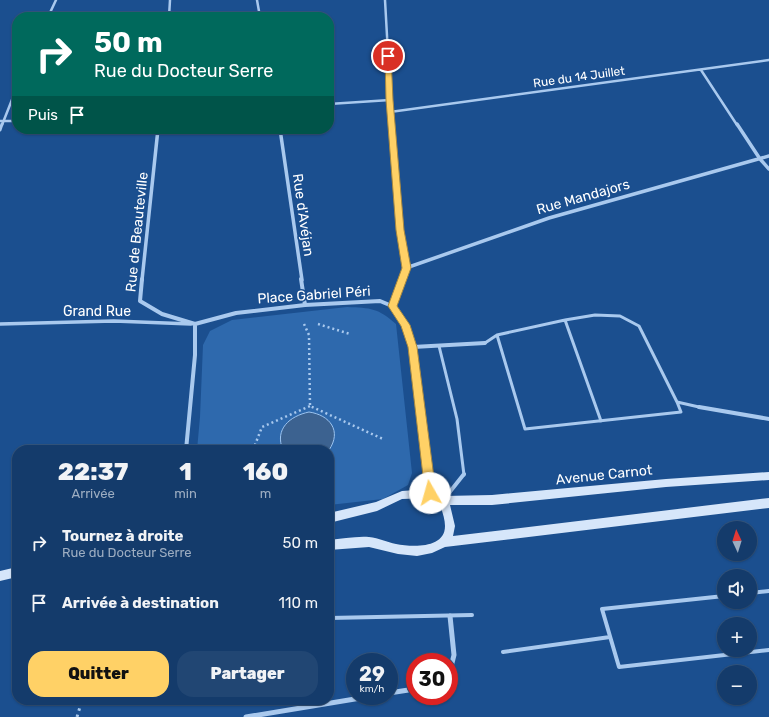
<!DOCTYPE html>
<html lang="fr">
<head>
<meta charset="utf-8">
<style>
  body { margin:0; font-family:Rubik,sans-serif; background:#214673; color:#f1f3f6; height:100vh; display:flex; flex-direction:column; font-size:15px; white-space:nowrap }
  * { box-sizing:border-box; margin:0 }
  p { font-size:13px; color:#9dadc1 }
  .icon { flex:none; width:22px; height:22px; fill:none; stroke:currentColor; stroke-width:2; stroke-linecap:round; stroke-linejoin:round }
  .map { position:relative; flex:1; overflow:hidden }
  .details { position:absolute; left:12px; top:445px; width:322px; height:260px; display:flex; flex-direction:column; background:#143b6b; border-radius:16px; box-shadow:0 1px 3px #0004,0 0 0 1px #33557e }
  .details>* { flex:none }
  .top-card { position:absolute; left:12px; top:12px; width:322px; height:122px; border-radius:16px; box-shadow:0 1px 3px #0004,0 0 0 1px #33557e; background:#00695c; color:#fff; overflow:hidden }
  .needle { width:26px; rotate:356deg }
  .buttons { position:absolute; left:717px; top:521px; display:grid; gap:8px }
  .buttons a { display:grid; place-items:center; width:40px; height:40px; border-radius:50%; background:#143b6b; box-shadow:0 1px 3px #0004,0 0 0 1px #33557e; font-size:20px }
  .speed { position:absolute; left:346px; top:653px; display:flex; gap:8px; font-size:20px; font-weight:700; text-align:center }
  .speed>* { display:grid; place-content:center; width:52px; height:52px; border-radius:50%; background:#143b6b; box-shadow:0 1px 3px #0004,0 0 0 1px #33557e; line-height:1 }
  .speed small { font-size:10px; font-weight:400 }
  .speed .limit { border:6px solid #d22; background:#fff; color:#111 }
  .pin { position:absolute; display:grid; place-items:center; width:34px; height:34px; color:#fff; margin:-17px; border:2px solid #fff; border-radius:50%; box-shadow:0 1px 4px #0007 }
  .me { position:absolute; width:44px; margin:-22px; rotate:353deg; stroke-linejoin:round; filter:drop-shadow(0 0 3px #0008) }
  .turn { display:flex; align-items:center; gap:14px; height:84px; padding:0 16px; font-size:18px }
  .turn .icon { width:52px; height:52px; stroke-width:2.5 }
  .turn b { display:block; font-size:28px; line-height:34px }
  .then { display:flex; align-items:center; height:38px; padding:0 16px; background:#0003; gap:8px; font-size:15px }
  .eta { display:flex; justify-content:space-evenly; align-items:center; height:68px; text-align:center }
  .eta b { font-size:24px; font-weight:800; line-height:28px }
  .button { display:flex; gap:8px; margin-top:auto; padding:8px 16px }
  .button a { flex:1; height:46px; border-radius:16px; background:#ffd166; color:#111; font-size:16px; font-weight:800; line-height:46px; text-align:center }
  .button a+a { background:#214673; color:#f1f3f6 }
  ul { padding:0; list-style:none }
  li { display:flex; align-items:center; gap:12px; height:60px; padding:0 16px }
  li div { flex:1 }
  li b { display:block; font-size:15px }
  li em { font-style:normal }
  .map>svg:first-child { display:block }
  .green { fill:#2e69ad }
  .water { fill:#3c6290; stroke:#9cc4f0 }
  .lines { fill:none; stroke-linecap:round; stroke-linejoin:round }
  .path-far1 { stroke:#a9c9ee; stroke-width:2.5; stroke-dasharray:2 3; stroke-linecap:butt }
  .path { stroke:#a9c9ee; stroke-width:3; stroke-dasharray:2.5 4; stroke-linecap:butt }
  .service-far1 { stroke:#a9c9ee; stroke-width:3 }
  .service { stroke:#a9c9ee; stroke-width:4 }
  .pedestrian-far2 { stroke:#a9c9ee; stroke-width:2.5 }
  .pedestrian-far1 { stroke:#a9c9ee; stroke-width:3 }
  .pedestrian { stroke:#a9c9ee; stroke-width:3.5 }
  .minor-far3 { stroke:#a9c9ee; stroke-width:2.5 }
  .minor-far2 { stroke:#a9c9ee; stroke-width:3.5 }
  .minor-far1 { stroke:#a9c9ee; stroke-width:4 }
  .minor { stroke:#a9c9ee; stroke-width:5 }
  .secondary { fill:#d6e6fa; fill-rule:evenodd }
  .route { fill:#ffd166; stroke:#a68842 }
  .labels { text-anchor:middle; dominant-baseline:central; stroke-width:3; stroke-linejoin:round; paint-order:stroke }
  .far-street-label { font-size:12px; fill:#fff; stroke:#1b4f8f }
  .street-label { font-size:14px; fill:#fff; stroke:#1b4f8f }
</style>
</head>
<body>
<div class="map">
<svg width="769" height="717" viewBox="0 0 769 717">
  <rect width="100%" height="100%" fill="#1b4f8f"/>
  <path class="green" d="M347,307C371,308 378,308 396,324L412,473L408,485L383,499L329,505V450H197L200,417L203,345L210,331L232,320Z"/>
  <path class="water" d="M309,412C330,415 342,431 329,450H283C274,429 290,416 309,412Z"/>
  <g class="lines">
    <path class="path-far1" d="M304,324L309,335L310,406L383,439
      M318,324L350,334
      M253,450L262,427L310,406"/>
    <path class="path" d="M77,717L82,700"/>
    <path class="service-far1" d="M565,320L601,421
      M497,335L525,429L681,412L677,402
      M485,343L497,335L565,320L595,315L620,316L639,326L677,402L699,407
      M439,346L457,419L464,475"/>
    <path class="service" d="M445,498L464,474
      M750,593L769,591
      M724,596L602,609L619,667L769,650
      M329,618L472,615
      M503,652L610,637"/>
    <path class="pedestrian-far2" d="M48,17L56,0
      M329,104L390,100
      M0,121H17
      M2,125L17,87"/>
    <path class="pedestrian-far1" d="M0,130L2,124"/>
    <path class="pedestrian" d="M0,324L114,321L191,324"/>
    <path class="minor-far3" d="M257,0L260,17
      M385,0L392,125
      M169,17L170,0
      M701,70L737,125
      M390,112L769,60"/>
    <path class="minor-far2" d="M392,124L400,230L406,268L401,280
      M737,124L760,159L769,169
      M280,129L302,280
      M406,268L549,218L769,156
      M142,280L158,129"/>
    <path class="minor-far1" d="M142,279L140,301L162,314L195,324
      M301,279L305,305
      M392,306L402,279
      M195,324L236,313L305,305L380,301L392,306L405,325L413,347L428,475
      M413,347L485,343
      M699,407L769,419
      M186,450L195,355V324"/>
    <path class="minor" d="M428,474L430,493
      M449,675L454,655L450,616
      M389,693L415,689
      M246,717L373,696"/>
    <path class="secondary" d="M769,472V480L666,487L492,505H450L455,526L453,536L769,498V508L445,547L432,553L417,556L398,554L369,547L329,550V540C342,539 356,536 369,537C379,538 387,542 396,544C412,547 445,549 445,526C445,519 442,511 440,505L429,498L402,499L377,511L329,523V513L376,502L402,491L430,489L444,496L492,495L666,479Z
      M17,567V577L0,581V571Z"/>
  </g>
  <path class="route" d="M388,54L391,56L393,100L404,230L411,268L397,306L410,325L417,347L436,493L434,497L430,498L427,497L425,493L408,347L401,326L388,306L402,268L396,230L386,100L385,56Z"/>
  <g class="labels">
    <g class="far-street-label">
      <text transform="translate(579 77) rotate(-8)">Rue du 14 Juillet</text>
    </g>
    <g class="street-label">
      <text transform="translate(583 197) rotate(-16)">Rue Mandajors</text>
      <text transform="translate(303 215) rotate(82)">Rue d'Avéjan</text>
      <text transform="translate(137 232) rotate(-84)">Rue de Beauteville</text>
      <text transform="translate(314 295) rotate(-4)">Place Gabriel Péri</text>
      <text x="97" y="311">Grand Rue</text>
      <text transform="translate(604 475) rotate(-6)">Avenue Carnot</text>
    </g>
  </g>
</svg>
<div class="buttons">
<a><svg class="needle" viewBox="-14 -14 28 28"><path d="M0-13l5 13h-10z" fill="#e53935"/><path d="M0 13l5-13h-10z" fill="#9dadc1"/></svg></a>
<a><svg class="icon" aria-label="sound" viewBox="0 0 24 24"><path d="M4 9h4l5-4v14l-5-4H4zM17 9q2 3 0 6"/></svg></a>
<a>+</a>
<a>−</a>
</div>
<div class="speed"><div>29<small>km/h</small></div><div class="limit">30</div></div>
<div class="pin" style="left:388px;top:56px;background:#d93025"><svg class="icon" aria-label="arrive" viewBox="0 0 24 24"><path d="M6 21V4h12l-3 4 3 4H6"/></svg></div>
<svg class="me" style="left:430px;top:493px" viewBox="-20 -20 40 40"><circle r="19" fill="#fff"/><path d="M0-13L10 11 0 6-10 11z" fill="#ffd166"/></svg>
<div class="top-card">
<div class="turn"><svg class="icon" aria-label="right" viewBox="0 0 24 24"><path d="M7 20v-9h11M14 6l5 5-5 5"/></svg><div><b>50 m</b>Rue du Docteur Serre</div></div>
<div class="then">Puis<svg class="icon" aria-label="arrive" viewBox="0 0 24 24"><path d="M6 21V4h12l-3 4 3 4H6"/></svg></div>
</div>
<section class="details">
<div class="eta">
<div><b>22:37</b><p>Arrivée</p></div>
<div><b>1</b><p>min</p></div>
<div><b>160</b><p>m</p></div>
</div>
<ul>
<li><svg class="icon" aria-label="right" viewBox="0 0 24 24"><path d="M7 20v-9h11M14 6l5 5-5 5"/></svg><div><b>Tournez à droite</b><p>Rue du Docteur Serre</p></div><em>50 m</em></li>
<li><svg class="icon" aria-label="arrive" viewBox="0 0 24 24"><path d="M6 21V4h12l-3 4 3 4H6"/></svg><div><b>Arrivée à destination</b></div><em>110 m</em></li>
</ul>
<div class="button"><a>Quitter</a><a>Partager</a></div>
</section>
</div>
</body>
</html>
